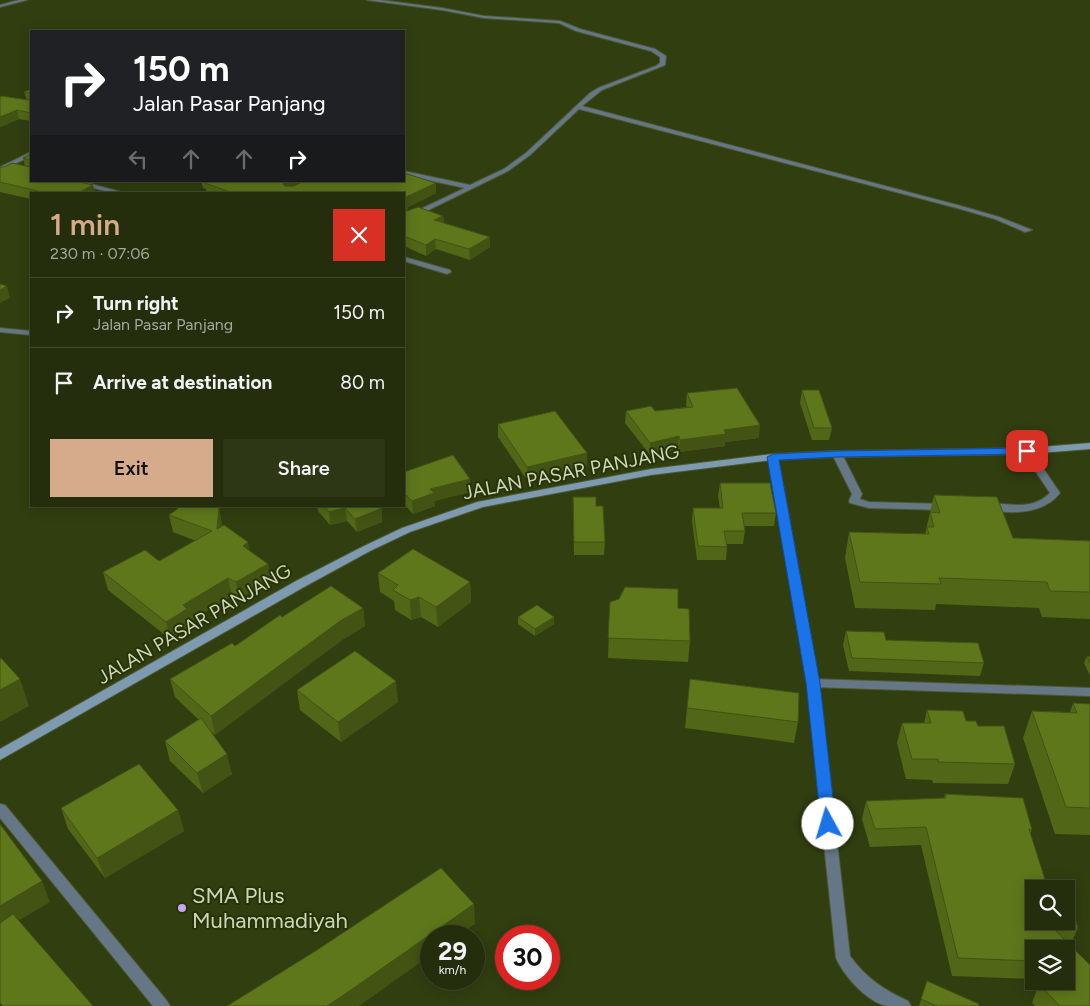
<!DOCTYPE html>
<html lang="en">
<head>
<meta charset="utf-8">
<style>
  body { margin:0; font-family:Figtree,sans-serif; background:#2d3615; color:#f1f3f6; height:100vh; display:flex; flex-direction:column; font-size:19px; white-space:nowrap }
  * { box-sizing:border-box; margin:0 }
  p { font-size:16px; color:#a3a89d }
  .icon { flex:none; width:28px; height:28px; fill:none; stroke:currentColor; stroke-width:2; stroke-linecap:round; stroke-linejoin:round }
  .map { position:relative; flex:1; overflow:hidden }
  .details { position:absolute; left:30px; top:192px; width:375px; height:315px; display:flex; flex-direction:column; background:#252e0c; border-radius:0px; box-shadow:0 2px 12px #0003,0 0 0 1px #424a2d }
  .details>* { flex:none }
  .top-card { position:absolute; left:30px; top:30px; width:375px; height:152px; border-radius:0px; box-shadow:0 2px 12px #0003,0 0 0 1px #424a2d; background:#202124; color:#fff; overflow:hidden }
  .controls { position:absolute; left:1025px; top:880px; display:grid; gap:10px }
  .controls a { display:grid; place-items:center; width:50px; height:50px; border-radius:0px; background:#252e0c; box-shadow:0 2px 12px #0003,0 0 0 1px #424a2d; font-size:25px }
  .speed { position:absolute; left:420px; top:925px; display:flex; gap:10px; font-size:25px; font-weight:700; text-align:center }
  .speed>* { display:grid; place-content:center; width:65px; height:65px; border-radius:50%; background:#252e0c; box-shadow:0 2px 12px #0003,0 0 0 1px #424a2d; line-height:1 }
  .speed small { font-size:12px; font-weight:400 }
  .speed .limit { border:8px solid #d22; background:#fff; color:#111 }
  .pin { position:absolute; display:grid; place-items:center; width:42px; height:42px; color:#fff; margin:-21px; border-radius:10px; box-shadow:0 2px 8px #0006 }
  .me { position:absolute; width:55px; margin:-28px; rotate:354deg; stroke-linejoin:round; filter:drop-shadow(0 0 4px #0008) }
  .turn { display:flex; align-items:center; gap:18px; height:105px; padding:0 20px; font-size:22px }
  .turn .icon { width:65px; height:65px; stroke-width:2.5 }
  .turn b { display:block; font-size:35px; line-height:42px }
  .lanes { display:flex; align-items:center; height:48px; padding:0 20px; background:#0003; justify-content:center; gap:25px; direction:ltr }
  .lanes .off { opacity:.35 }
  .round { display:grid; place-items:center; flex:none; width:52px; height:52px; border-radius:0px; background:#2d3615 }
  .summary { display:flex; align-items:center; justify-content:space-between; height:85px; padding:0 20px }
  h1 { font-size:30px; font-weight:600; line-height:38px; color:#d6ab8b }
  .button { display:flex; gap:10px; margin-top:auto; padding:10px 20px }
  .button a { flex:1; height:58px; border-radius:0px; background:#d6ab8b; color:#111; font-size:20px; font-weight:600; line-height:58px; text-align:center }
  .button a+a { background:#2d3615; color:#f1f3f6 }
  ul { padding:0; list-style:none }
  li { display:flex; align-items:center; gap:15px; height:70px; padding:0 20px; border-top:1px solid #424a2d }
  li div { flex:1 }
  li b { display:block; font-size:19px }
  li em { font-style:normal }
  .map>svg:first-child { display:block }
  .lines { fill:none; stroke-linecap:round; stroke-linejoin:round }
  .service-casing { stroke:#4d592f; stroke-width:2 }
  .minor-casing { stroke:#4d592f; stroke-width:2 }
  .secondary-casing { stroke:#4d592f; stroke-width:2 }
  .service { fill:#657786; fill-rule:evenodd }
  .minor { fill:#657786; fill-rule:evenodd }
  .secondary { fill:#7d9ab1; fill-rule:evenodd }
  .wall { fill:#516617 }
  .shaded-wall { fill:#425313 }
  .building { fill:#5e771b; stroke:#425313 }
  .route { fill:#1a73e8; stroke:#114b97 }
  .poi-dot { fill:#c6a6f0; stroke:#273304; stroke-width:2 }
  .labels { text-anchor:middle; dominant-baseline:central; stroke-width:4; stroke-linejoin:round; paint-order:stroke }
  .street-label { font-size:19px; fill:#ccd6bd; stroke:#273304 }
  .near-poi-label { font-size:22px; fill:#ccd6bd; stroke:#273304; text-anchor:start }
</style>
</head>
<body>
<div class="map">
<svg width="1090" height="1006" viewBox="0 0 1090 1006">
  <rect width="100%" height="100%" fill="#313e10"/>
  <g class="lines">
    <defs>
      <path id="service" d="M1027,448L1030,449L1060,493C1044,514 1011,515 986,509L985,507C997,497 1027,516 1050,493L1022,451Z
        M837,451L842,454L862,494L860,499L869,502L945,504L950,507L945,510L869,508L850,503L849,501L852,494L832,454Z
        M813,679L1090,688V696L813,687L809,686L807,683L809,680Z"/>
      <path id="minor" d="M19,0H27L0,7V5Z
        M367,0H380L442,8L484,16L560,21L580,29L655,49L666,56L665,65L602,90L582,106L961,206L999,217L1032,230L1025,232L995,219L957,208L579,109L530,155L508,171L404,222V217L465,188L404,175V171L470,185L504,169L526,153L590,93L598,88L656,66L660,63V57L651,51L576,31L559,23L484,18L442,10Z
        M31,152V156L0,171V167Z
        M67,181H80L129,194H116Z
        M404,257L450,270L451,272L447,274L404,261Z
        M0,328L31,331V335L0,332Z
        M773,454L778,457L819,683L850,956C866,978 884,990 908,1001L911,1006C903,1006 894,1006 887,1006C867,1002 844,976 836,958L807,683L768,457Z
        M0,804L5,805L167,1001L170,1006H153L0,818Z"/>
      <path id="secondary" d="M1090,443V449L1027,454L837,457L773,460L651,475L483,507L410,532L370,551L304,587L0,760V749L296,581L362,547L402,528L477,502L651,469L773,454L837,451L1027,448Z"/>
    </defs>
    <use href="#service" class="service-casing"/>
    <use href="#minor" class="minor-casing"/>
    <use href="#secondary" class="secondary-casing"/>
    <use href="#service" class="service"/>
    <use href="#minor" class="minor"/>
    <use href="#secondary" class="secondary"/>
  </g>
  <path class="wall" d="M31,89V121L19,119L0,127L27,100L24,92Z
    M31,154V181L93,185L95,194H31V199L0,192V167H4L25,166L23,158Z
    M201,181H404L436,193L408,207V211L443,216L444,223L490,247L470,260L436,249L426,256L404,246V194H209L207,193L206,189L203,188Z
    M802,390L832,428L829,440H812L800,403Z
    M687,393L759,438L725,442V446L679,452L678,449L650,455L625,423L626,411H655L687,407L686,405Z
    M498,424L587,465L527,480L498,437Z
    M404,472L470,479V492L434,501L435,506L413,514L404,504Z
    M720,483L776,513L774,526H744L745,531L743,544H727V547L726,560H697L692,521L693,508H720L718,496Z
    M934,495L1013,538L1090,541V619L1042,617L1039,608L936,604L935,610L855,608L845,558L849,532L925,534Z
    M317,506H382V522L357,532L347,521L330,525L318,511Z
    M596,506L605,542L604,555H574L573,510Z
    M219,507L222,526L249,550L268,564L271,581L239,599L232,596L190,621L191,626L170,639L108,590L103,572L159,561L196,541L173,532L169,515Z
    M378,573L470,582L471,602L438,627L421,617L411,620L395,610L394,601L380,592Z
    M610,602L678,608L690,641L688,662L608,658Z
    M363,608L365,626L342,640L215,735L210,730L232,774L203,793L170,761L165,741L199,720L175,697L170,679L235,646L282,617Z
    M518,617H554V624L535,636L518,624Z
    M846,631L984,663L980,676L849,671L843,645Z
    M1087,656L1090,657V676L1084,663Z
    M297,690L398,702L341,742L300,710Z
    M1073,703L1090,704V835L1055,834L1023,738L1032,711L1070,712Z
    M687,708L798,722L794,743L685,728Z
    M927,710L966,721L978,726L1015,764L1008,784L933,783L932,780L906,779L897,743L902,723H924Z
    M945,794L1032,830L1030,834L1034,889L1078,928L1070,945L1090,1006H1035L1032,1003L1039,984L1066,981V949H1034V979L952,976L921,845L870,847L862,819L866,801L944,798Z
    M61,808L178,810L184,831L105,878L68,829Z
    M927,981L978,1006H919Z"/>
  <path class="shaded-wall" d="M17,110L19,119L0,127V117Z
    M288,181H308L284,194L283,184Z
    M436,183V193L408,207V213L404,216V198Z
    M93,185L95,194H76Z
    M443,216L444,227L434,220Z
    M490,237V247L470,260L469,249Z
    M435,239L436,249L426,256V245Z
    M7,286L10,298L0,303V290Z
    M760,425L759,438L725,442V446L679,452L680,440L724,430Z
    M679,436L678,449L650,455V443Z
    M587,453V465L527,480V467Z
    M470,479V492L434,501L435,506L413,514L412,501L430,489Z
    M380,506H382V522L357,532L355,519Z
    M219,507L222,524L221,546L217,529Z
    M345,508L347,521L330,525L329,512Z
    M248,542L251,559L243,546Z
    M268,564L271,581L239,599L236,582Z
    M228,578L232,596L190,621L191,626L170,639L166,622L183,605Z
    M470,582L471,602L438,627L436,607Z
    M419,597L421,617L411,620L410,600Z
    M363,608L365,626L342,640L215,735L211,716L340,621Z
    M554,617V624L535,636V629Z
    M20,679L29,706L0,722V690Z
    M396,681L398,702L341,742L338,722Z
    M227,754L232,774L203,793L197,773Z
    M178,810L184,831L105,878L97,858Z
    M42,881L50,902L3,930L0,923V906Z
    M474,904L475,924L457,936H431V955L359,1006H327Z"/>
  <path class="building" d="M31,89V113L17,110L0,117V97L2,96L28,100L31,98L30,93L24,92Z
    M31,154V181H75L93,185L76,194H50L0,182V167H4L12,163L30,167V160L23,158Z
    M404,173L436,183L404,198V194H236L205,183L209,181H288L283,184L285,186H294L304,181H404Z
    M418,207L443,216L434,220L490,237L469,249L435,239L426,245L404,236V212Z
    M0,284L7,286L0,290Z
    M737,388L760,425L724,430L726,434L680,440L679,436L650,443L626,411L651,406L655,411L693,407L687,393Z
    M802,390H819L832,428H814Z
    M555,411L587,453L527,467L498,424Z
    M453,455L470,479L430,489L434,493L412,501L404,493V472Z
    M720,483H770L776,513H742L745,531H724L727,547L698,546L693,508H723Z
    M934,495L997,497L1013,538L1090,541V592L1050,591L1047,582L939,578L941,584L860,582L849,532L929,534L927,527H934L930,512L940,513Z
    M573,497H596V506H603L605,542H574Z
    M181,506L219,507L217,529L224,525L248,542L243,546L268,564L236,582L228,578L183,605L187,609L166,622L103,572L145,550L159,561L212,531L169,515Z
    M324,506H380V509L355,519L345,508L329,512Z
    M413,549L470,582L436,607L419,597L410,600L393,590L398,585L378,573Z
    M331,586L363,608L340,621L211,716L170,679L232,643L235,646L280,615L282,617Z
    M625,587L678,589V608L689,609L690,641L608,638L610,602L619,599Z
    M537,605L554,617L535,629L518,617Z
    M846,631L884,632L886,640L978,643L984,663L852,658Z
    M355,651L396,681L338,722L297,690Z
    M1087,656L1090,657V663Z
    M1,658L20,679L0,690V659Z
    M690,679L799,693L798,722L687,708Z
    M1073,703L1090,704V808L1066,807L1032,711L1077,713Z
    M927,710L963,711L966,721H976L978,726H1004L1015,764L938,762V759H912L902,723H931Z
    M201,718L227,754L197,773L165,741Z
    M139,764L178,810L97,858L61,808Z
    M945,794L1023,798L1032,830L1029,829L1048,889H1034V921H1066V900H1069L1078,928L1052,927L1090,965V1006H1060L1039,984L1044,981H1066V968L1075,962H1066V949H1034V961L958,958L926,827L875,829L866,801L946,798Z
    M0,824L42,881L0,906Z
    M441,868L474,904L348,992L327,1006H227L317,950Z
    M13,914L93,1006H3L0,1003V923Z
    M927,981L979,1004L978,1006H937L921,999Z"/>
  <path class="route" d="M1027,448L1031,449L1032,451L1031,454L837,457L779,460L820,683L836,824L834,828L828,830L823,828L821,824L806,683L767,457L773,454L837,451Z"/>
  <circle class="poi-dot" cx="182" cy="908" r="5"/>
  <g class="labels">
    <g class="street-label">
      <text transform="translate(571 472) rotate(-11)">JALAN PASAR PANJANG</text>
      <text transform="translate(194 624) rotate(-30)">JALAN PASAR PANJANG</text>
    </g>
    <g class="near-poi-label">
      <text x="192" y="895">SMA Plus<tspan x="192" dy="25">Muhammadiyah</tspan></text>
    </g>
  </g>
</svg>
<div class="controls">
<a><svg class="icon" aria-label="search" viewBox="0 0 24 24"><circle cx="10" cy="10" r="6"/><path d="M15 15l6 6"/></svg></a>
<a><svg class="icon" aria-label="layers" viewBox="0 0 24 24"><path d="M12 4l9 5-9 5-9-5zM3 14l9 5 9-5"/></svg></a>
</div>
<div class="speed"><div>29<small>km/h</small></div><div class="limit">30</div></div>
<div class="pin" style="left:1027px;top:451px;background:#d93025"><svg class="icon" aria-label="arrive" viewBox="0 0 24 24"><path d="M6 21V4h12l-3 4 3 4H6"/></svg></div>
<svg class="me" style="left:828px;top:824px" viewBox="-20 -20 40 40"><circle r="19" fill="#fff"/><path d="M0-13L10 11 0 6-10 11z" fill="#1a73e8"/></svg>
<div class="top-card">
<div class="turn"><svg class="icon" aria-label="right" viewBox="0 0 24 24"><path d="M7 20v-9h11M14 6l5 5-5 5"/></svg><div><b>150 m</b>Jalan Pasar Panjang</div></div>
<div class="lanes"><svg class="icon off" aria-label="left" viewBox="0 0 24 24"><path d="M17 20v-9H6M10 6l-5 5 5 5"/></svg><svg class="icon off" aria-label="ahead" viewBox="0 0 24 24"><path d="M12 20V5M6 11l6-6 6 6"/></svg><svg class="icon off" aria-label="ahead" viewBox="0 0 24 24"><path d="M12 20V5M6 11l6-6 6 6"/></svg><svg class="icon" aria-label="right" viewBox="0 0 24 24"><path d="M7 20v-9h11M14 6l5 5-5 5"/></svg></div>
</div>
<section class="details">
<div class="summary"><div><h1>1 min</h1><p>230 m · 07:06</p></div><a class="round" style="background:#d93025;color:#fff"><svg class="icon" aria-label="close" viewBox="0 0 24 24"><path d="M6 6l12 12M18 6L6 18"/></svg></a></div>
<ul>
<li><svg class="icon" aria-label="right" viewBox="0 0 24 24"><path d="M7 20v-9h11M14 6l5 5-5 5"/></svg><div><b>Turn right</b><p>Jalan Pasar Panjang</p></div><em>150 m</em></li>
<li><svg class="icon" aria-label="arrive" viewBox="0 0 24 24"><path d="M6 21V4h12l-3 4 3 4H6"/></svg><div><b>Arrive at destination</b></div><em>80 m</em></li>
</ul>
<div class="button"><a>Exit</a><a>Share</a></div>
</section>
</div>
</body>
</html>
